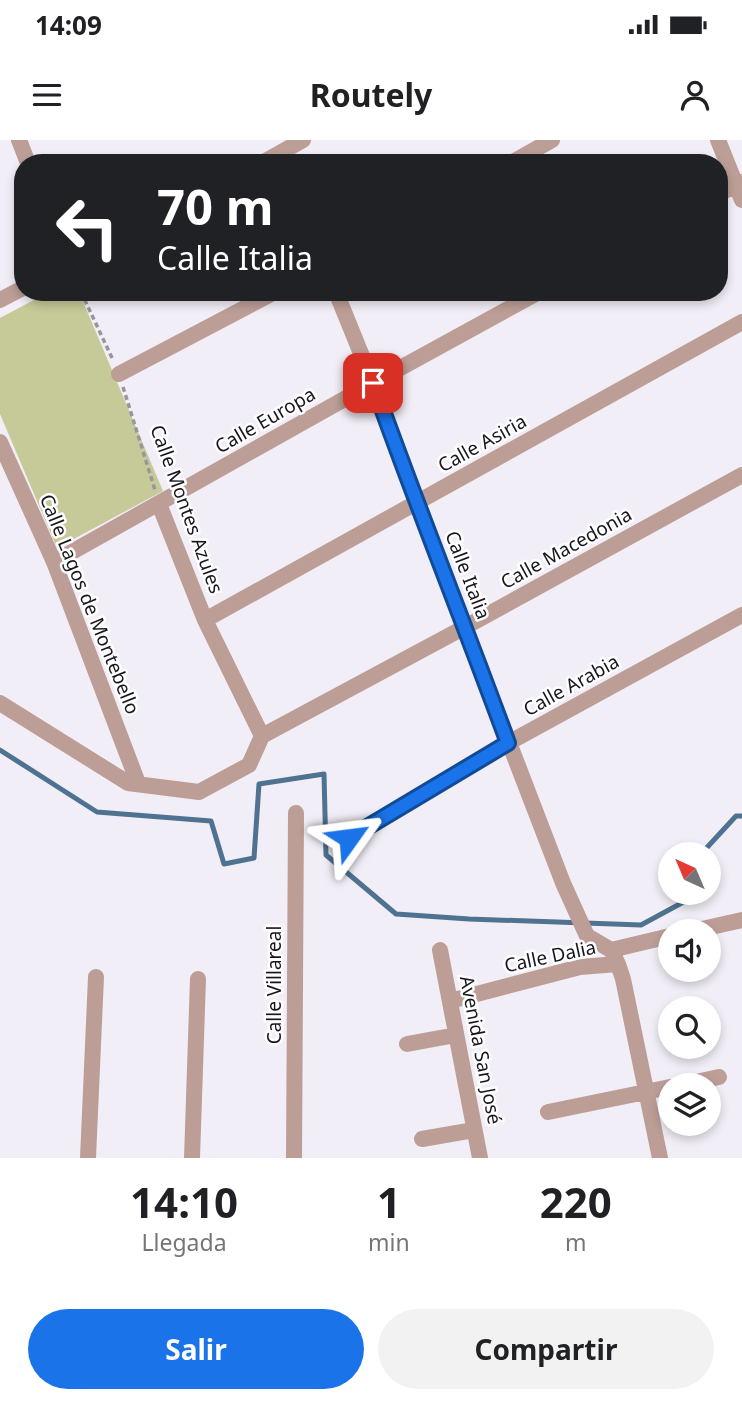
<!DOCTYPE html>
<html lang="es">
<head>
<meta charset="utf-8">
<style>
  body { margin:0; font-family:"Noto Sans",sans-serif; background:#f2f2f2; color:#202124; height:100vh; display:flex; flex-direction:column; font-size:26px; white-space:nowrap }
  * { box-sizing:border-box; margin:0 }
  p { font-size:23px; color:#757577 }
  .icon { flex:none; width:38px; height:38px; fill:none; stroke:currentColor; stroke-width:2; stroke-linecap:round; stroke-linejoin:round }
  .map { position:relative; height:1018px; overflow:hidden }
  .drawer { display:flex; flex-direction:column; background:#fff; flex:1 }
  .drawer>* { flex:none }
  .banner { position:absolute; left:14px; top:14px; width:714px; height:147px; border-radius:28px; box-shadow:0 4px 10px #0003; background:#202124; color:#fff; overflow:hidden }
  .needle { width:46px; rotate:316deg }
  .controls { position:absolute; left:658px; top:702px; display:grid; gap:14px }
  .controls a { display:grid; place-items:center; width:63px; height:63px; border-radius:50%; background:#fff; box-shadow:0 4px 10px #0003; font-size:35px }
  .pin { position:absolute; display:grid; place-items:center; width:60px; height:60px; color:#fff; margin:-30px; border-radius:14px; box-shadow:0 4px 10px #0006 }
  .me { position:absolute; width:77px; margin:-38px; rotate:59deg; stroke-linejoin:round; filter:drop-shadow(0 0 5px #0008) }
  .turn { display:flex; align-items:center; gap:24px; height:147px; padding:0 28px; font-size:32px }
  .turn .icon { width:91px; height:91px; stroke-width:2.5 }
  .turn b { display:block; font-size:49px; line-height:60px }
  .eta { display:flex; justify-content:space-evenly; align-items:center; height:119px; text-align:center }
  .eta b { font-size:42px; font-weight:700; line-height:49px }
  .cta { display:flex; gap:14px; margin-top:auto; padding:14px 28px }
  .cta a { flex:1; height:80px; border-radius:42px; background:#1a73e8; color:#fff; font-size:28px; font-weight:700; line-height:80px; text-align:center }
  .cta a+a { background:#f2f2f2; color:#202124 }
  .status { display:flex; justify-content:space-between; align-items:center; height:49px; padding:0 35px; background:#fff; direction:ltr }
  .status svg { height:19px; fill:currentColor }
  header { display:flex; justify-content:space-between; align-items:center; height:91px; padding:0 28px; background:#fff; font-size:32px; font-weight:700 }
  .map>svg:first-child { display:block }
  .green { fill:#c6ca98 }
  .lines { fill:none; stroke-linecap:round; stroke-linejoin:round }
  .stream { stroke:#4e7290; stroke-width:5 }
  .path { stroke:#98959c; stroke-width:3.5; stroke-dasharray:5 3.5; stroke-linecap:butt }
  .street { stroke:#bc9e97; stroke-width:16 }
  .route-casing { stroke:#114b97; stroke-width:18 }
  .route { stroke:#1a73e8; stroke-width:12 }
  .labels { text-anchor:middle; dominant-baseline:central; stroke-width:5; stroke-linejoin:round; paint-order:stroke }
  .street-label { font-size:19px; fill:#171619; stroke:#fefdff }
</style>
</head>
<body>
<div class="status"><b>14:09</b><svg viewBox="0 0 49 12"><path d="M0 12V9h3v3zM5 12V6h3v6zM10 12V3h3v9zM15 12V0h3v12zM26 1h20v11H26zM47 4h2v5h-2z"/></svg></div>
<header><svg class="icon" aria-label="menu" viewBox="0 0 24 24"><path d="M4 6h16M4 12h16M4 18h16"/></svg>Routely<svg class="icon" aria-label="person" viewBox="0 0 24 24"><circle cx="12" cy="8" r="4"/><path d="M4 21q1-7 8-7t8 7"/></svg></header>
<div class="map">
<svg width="742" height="1018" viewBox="0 0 742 1018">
  <rect width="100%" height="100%" fill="#f2eef7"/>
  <path class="green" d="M49,152H79L163,351L57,408L0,274V178Z"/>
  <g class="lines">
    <path class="stream" d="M0,610L97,672L211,681L224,724L254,718L259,644L324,634L326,715L396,774L469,779L641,785L702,752
      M701,714L736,676H742"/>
    <path class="path" d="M81,152L113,220
      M123,247L155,350"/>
    <path class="street" d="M19,0L28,23
      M718,0L742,60
      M262,23L303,0
      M511,23L552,0
      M719,54L742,42
      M336,152L373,243L417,363L563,743L587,796L611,810L618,824L623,839L660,1018
      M0,160L23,148
      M119,234L275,152
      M0,302L54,422L138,643
      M159,364L205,480L262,596
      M54,422L373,243L539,152
      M205,480L742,182
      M0,563L128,643L199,652L249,625L262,596
      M262,596L465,487L742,335
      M349,698L508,603L742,475
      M693,791L742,780
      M440,810L480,1018
      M611,810L670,796
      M450,861L580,827L618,824
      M407,904L456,895
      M682,945L719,937
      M548,972L670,947
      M422,999L474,990
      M88,1018L96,837
      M192,1018L198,839
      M294,1018L296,673"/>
  </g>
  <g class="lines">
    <defs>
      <path id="route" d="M349,698L508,603C464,483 416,364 373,243"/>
    </defs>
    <use href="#route" class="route-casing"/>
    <use href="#route" class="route"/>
  </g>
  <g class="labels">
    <g class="street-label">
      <text transform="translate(265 280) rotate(-30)">Calle Europa</text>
      <text transform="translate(482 303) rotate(-29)">Calle Asiria</text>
      <text transform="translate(187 369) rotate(70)">Calle Montes Azules</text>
      <text transform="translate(566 408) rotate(-29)">Calle Macedonia</text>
      <text transform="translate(468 435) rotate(69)">Calle Italia</text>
      <text transform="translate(90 464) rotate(68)">Calle Lagos de Montebello</text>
      <text transform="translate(571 545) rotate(-29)">Calle Arabia</text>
      <text transform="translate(550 816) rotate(-12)">Calle Dalia</text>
      <text transform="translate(274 845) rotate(-90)">Calle Villareal</text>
      <text transform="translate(481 910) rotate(79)">Avenida San José</text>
    </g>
  </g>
</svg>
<div class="controls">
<a><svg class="needle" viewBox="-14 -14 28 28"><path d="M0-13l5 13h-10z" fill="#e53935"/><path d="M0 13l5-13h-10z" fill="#757577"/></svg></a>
<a><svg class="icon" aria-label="sound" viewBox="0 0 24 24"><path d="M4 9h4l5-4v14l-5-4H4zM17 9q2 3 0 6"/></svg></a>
<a><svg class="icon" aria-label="search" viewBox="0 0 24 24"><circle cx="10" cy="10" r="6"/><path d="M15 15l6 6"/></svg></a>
<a><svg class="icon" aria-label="layers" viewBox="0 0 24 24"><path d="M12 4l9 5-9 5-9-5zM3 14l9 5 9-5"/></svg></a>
</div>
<div class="pin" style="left:373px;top:243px;background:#d93025"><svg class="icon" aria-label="arrive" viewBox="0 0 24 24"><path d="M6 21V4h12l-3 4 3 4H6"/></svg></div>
<svg class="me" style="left:349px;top:698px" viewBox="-20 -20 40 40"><path d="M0-17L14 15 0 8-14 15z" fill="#1a73e8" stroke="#fff" stroke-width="4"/></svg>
<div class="banner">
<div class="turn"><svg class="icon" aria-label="left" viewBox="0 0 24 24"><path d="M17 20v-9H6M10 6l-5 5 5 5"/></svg><div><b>70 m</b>Calle Italia</div></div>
</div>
</div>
<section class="drawer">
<div class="eta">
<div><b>14:10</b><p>Llegada</p></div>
<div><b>1</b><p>min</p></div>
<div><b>220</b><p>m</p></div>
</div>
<div class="cta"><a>Salir</a><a>Compartir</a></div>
</section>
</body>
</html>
